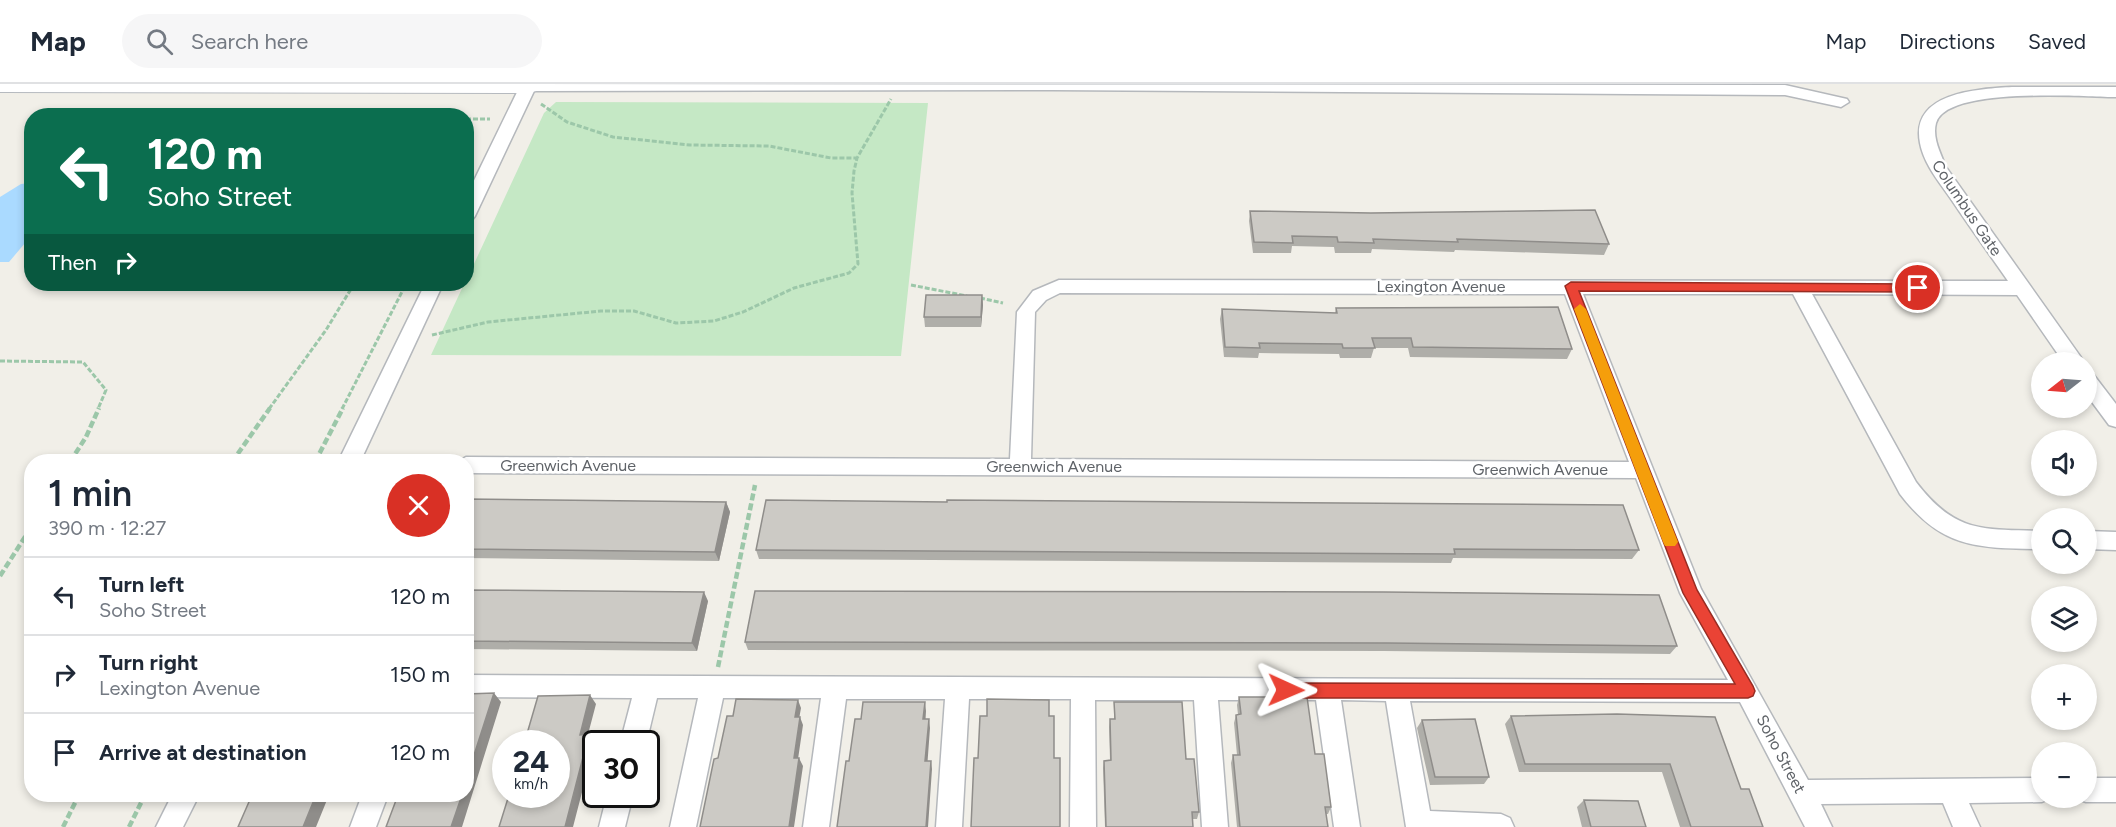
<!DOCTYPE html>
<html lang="en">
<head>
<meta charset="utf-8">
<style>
  body { margin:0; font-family:Figtree,sans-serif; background:#f6f6f7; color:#1f2937; height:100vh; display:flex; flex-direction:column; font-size:22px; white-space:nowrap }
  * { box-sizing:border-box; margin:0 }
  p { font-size:20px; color:#747a83 }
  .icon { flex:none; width:33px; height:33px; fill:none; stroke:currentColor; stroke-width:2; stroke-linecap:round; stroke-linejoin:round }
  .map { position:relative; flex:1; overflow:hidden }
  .panel { position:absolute; left:24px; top:370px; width:450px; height:348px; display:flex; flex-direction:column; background:#fff; border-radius:24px; box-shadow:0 3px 9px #0003 }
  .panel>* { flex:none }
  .hud { position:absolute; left:24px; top:24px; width:450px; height:183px; border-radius:24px; box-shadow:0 3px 9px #0003; background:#0b6e4f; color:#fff; overflow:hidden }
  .needle { width:39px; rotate:253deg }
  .controls { position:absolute; left:2031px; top:268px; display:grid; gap:12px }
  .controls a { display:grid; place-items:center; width:66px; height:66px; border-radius:50%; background:#fff; box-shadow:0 3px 9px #0003; font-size:30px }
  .speed { position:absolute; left:492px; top:646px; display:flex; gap:12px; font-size:30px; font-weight:700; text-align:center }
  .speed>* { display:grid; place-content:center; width:78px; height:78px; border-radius:50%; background:#fff; box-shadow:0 3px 9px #0003; line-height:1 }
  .speed small { font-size:15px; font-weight:400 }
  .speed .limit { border:3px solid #111; border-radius:9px; background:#fff; color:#111 }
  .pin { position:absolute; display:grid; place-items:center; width:51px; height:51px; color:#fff; margin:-26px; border:3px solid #fff; border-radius:50%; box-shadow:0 2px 6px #0007 }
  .me { position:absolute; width:66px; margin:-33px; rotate:91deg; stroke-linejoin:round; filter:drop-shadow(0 0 4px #0008) }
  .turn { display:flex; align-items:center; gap:21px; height:126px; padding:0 24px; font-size:27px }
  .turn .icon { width:78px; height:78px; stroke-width:2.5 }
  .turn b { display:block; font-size:42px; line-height:51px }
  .then { display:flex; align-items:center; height:57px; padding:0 24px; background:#0003; gap:12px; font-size:22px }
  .round { display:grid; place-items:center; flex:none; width:63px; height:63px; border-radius:32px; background:#f6f6f7 }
  .head { display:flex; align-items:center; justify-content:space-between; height:102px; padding:0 24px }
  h1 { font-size:36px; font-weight:600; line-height:45px }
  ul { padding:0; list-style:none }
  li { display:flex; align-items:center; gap:18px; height:78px; padding:0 24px; border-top:2px solid #e0e1e3 }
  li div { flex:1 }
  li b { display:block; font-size:22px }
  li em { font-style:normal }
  header { display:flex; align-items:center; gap:36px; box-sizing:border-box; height:84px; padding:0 30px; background:#fff; border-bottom:2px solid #e0e1e3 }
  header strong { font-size:28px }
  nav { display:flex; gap:33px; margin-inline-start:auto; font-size:21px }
  .search { width:420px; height:54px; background:#f6f6f7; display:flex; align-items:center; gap:15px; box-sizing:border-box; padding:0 21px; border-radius:33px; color:#747a83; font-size:22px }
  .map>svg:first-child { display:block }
  .green { fill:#c5e8c5 }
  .water { fill:#aadaff }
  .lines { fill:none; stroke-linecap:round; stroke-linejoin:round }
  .street-casing { stroke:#b5b8bc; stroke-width:3 }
  .secondary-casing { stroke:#b6babf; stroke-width:2 }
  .path-far1 { stroke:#9cc7a9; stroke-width:3; stroke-dasharray:5 2; stroke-linecap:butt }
  .path { stroke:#9cc7a9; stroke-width:4.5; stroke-dasharray:7 3; stroke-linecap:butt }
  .street { fill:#fff; fill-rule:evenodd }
  .secondary { fill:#fff; fill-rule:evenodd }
  .wall { fill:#afaea9 }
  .shaded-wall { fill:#8f8d8a }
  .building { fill:#cccac5; stroke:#8f8d8a; stroke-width:1.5 }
  .route { fill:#ea4335; stroke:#982c22; stroke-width:1.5 }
  .slow { fill:#f59e0b }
  .labels { text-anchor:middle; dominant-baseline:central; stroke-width:5; stroke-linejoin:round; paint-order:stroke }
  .street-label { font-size:16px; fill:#5f6368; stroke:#fff }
</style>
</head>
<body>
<header>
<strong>Map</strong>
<div class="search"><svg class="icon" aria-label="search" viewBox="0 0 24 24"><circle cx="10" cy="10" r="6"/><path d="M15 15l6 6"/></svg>Search here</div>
<nav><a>Map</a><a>Directions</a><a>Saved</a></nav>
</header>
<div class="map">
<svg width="2116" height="743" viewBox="0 0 2116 743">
  <rect width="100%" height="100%" fill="#f1efe8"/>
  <path class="green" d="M556,18L928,19L901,272L431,271L464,200H466L467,195L544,29Z"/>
  <path class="water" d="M31,99V152L9,178H0V113L21,100Z"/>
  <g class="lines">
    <defs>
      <path id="street" d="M521,0L1785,1L1847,15L1849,18L1841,23L1785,11L1053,6L534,7L475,132L472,136L466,138V113Z
        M2012,3H2116V13C2083,13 1947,2 1936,39C1932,54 1941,70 1946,83L2085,279H2064L2017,211L1812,210L1916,398C1955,449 1981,445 2042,447V465C1977,464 1942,465 1900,410L1793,210H1583L1701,505L1808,696L2042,694V714H2051L2042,718L1969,719L1980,743H1953L1943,719L1821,720L1832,743H1805L1740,618L1410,617L1430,727L1501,730L1510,734L1514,743H1406L1386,617L1341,616L1360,743H1334L1316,616H1218L1228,743H1202L1194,616H1095L1096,743H1070L1071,615H969L962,743H936L945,615H846L829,743H803L821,614H723L696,743H670L698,614H657L646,660H620L632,614L466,613V591L1728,596L1680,509L1636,394L466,389V378H457L466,373L1010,375L1017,228L1033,207L1059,196L2008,197C1990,171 1971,145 1953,118C1941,100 1924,81 1920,59C1910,8 1978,5 2012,3ZM1060,209L1565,210L1629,378L1031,375L1035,228L1046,216Z
        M425,200H443L360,378H338Z
        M2086,288L2093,290L2116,320V343L2109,341L2086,310Z
        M2086,447L2116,448V466L2086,465Z
        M2086,694H2116V718H2086L2077,715L2086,714Z
        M172,711H199L183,743H156Z
        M362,711H388L376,743H350Z
        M607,711H633L625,743H599Z"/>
      <path id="secondary" d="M0,0H538L540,2L536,7L528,9L0,8Z"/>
    </defs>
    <use href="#street" class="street-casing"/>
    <use href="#secondary" class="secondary-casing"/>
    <path class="path-far1" d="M541,20L567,38L613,53L690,61L769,62L831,74H857
      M466,35H490
      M911,201L967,212
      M980,214L1003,219
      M432,251L488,238L601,227H634L676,239L714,237L743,228L794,204L849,189L858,180L852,109L854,87L857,74L891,15
      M0,277L83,278L106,306L98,325
      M269,325L326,246L354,200
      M342,325L406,200"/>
    <path class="path" d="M70,378L86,353L99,324
      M232,378L270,324
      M315,378L343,324
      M0,492L32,442
      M718,583L755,401
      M63,743L79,711
      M129,743L145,711"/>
    <use href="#street" class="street"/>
    <use href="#secondary" class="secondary"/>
  </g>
  <path class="wall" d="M1250,127L1609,160L1604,171L1455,166L1454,168L1372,165L1371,169H1335L1334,163L1292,162L1291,169H1253L1249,137Z
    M982,211L983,221L981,243H925L924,233Z
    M1336,224L1572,265L1567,275L1410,273L1408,264H1374L1371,274H1340L1339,270L1259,269L1258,274L1224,273L1220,235L1222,225L1335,229Z
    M466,415L726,418L730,428L719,477L466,474Z
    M766,416L1639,466L1632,475L1453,474L1451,479L759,475L756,466Z
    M466,506L708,517L697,567L466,565Z
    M755,507L1677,562L1670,570L1384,567L748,566L745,558Z
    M1239,613L1315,670L1331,723L1328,730H1326L1328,743H1237L1231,679L1233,671H1237L1234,639L1236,631H1238L1237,621Z
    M1114,618L1186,675L1199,728L1197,735H1193V743H1105L1103,684L1104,677L1110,676L1109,643L1110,635H1114Z
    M1617,630L1741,705L1763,743H1680L1662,688H1519L1505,640L1511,632Z
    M1422,636L1489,693L1484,700L1430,701L1417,644Z
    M1584,716L1646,743H1582L1577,723Z"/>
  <path class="shaded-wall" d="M982,211L983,221L981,243V233Z
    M726,418L730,428L719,477L715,468Z
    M704,508L708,517L697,567L692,559Z
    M494,609L501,618L462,743H451L462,711H466V696Z
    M590,611L596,620L586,658L580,651Z
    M798,616L801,624L798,641L795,633Z
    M925,618L926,627L925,644L923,635Z
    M800,633L803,641L797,682L794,674Z
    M929,635L930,644L927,685L925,677Z
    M589,650L595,658L573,743H565Z
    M799,674L803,682L794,743H789Z
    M931,677L932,685L928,743H926Z
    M316,711H329L316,743H303Z"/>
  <path class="building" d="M1595,126L1609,160L1457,155L1458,158L1373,155L1374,159L1338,158L1337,153L1292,152L1293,159L1254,158L1250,127L1371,129Z
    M926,211H982L981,233H924Z
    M1558,223L1572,265L1413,263L1411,254H1372L1375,264H1343L1342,260L1259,259L1260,264L1225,263L1222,225L1337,229L1336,224Z
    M466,415L726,418L715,468L466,465Z
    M766,416L947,418V416L1623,421L1639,466L1454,465L1455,470L756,466Z
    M466,506L704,508L692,559L466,557Z
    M755,507L1384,508L1659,511L1677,562L1388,559L745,558Z
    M494,609L466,696V610Z
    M590,611L580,651L589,650L565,743H499L509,711H556V660H524L538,612Z
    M1239,613H1307L1315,670H1324L1331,723H1325L1328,743H1240L1233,671H1240L1236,631L1241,630Z
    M736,615L798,616L795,633H800L794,674H799L789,743H700L714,675L718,674L727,632H733Z
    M987,615L1049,616V632H1054V674H1060V743H971L974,674H978L980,632H987Z
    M863,618H925L923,635H929L925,677H931L926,743H837L846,677H849L855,635H861Z
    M1114,618H1182L1186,675H1194L1199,728H1192L1193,743H1106L1104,677L1111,676L1110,635H1115Z
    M1617,630L1715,633L1741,705H1749L1763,743H1691L1670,680H1525L1511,632Z
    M1475,635L1489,693H1435L1422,636Z
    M252,711H316L303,743H238Z
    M398,711H462L451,743H386Z
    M1584,716L1638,717L1646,743H1591Z"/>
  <path class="route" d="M1571,198L1918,200L1925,204L1918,208L1579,207L1697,506L1753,602L1755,607L1753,612L1748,614H1286L1281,611L1278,606L1281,601L1286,599L1735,600L1683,509L1565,202Z"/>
  <path class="slow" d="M1580,220L1586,225L1678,458L1675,462H1665L1663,458L1574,225Z"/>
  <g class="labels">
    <g class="street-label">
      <text transform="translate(1967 124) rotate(56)">Columbus Gate</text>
      <text x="1441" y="202">Lexington Avenue</text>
      <text x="568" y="381">Greenwich Avenue</text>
      <text x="1054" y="382">Greenwich Avenue</text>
      <text x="1540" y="385">Greenwich Avenue</text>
      <text transform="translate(1781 670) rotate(62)">Soho Street</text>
    </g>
  </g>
</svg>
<div class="controls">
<a><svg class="needle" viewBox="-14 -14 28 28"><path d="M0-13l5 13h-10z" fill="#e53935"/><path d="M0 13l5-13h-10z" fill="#747a83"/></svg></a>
<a><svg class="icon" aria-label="sound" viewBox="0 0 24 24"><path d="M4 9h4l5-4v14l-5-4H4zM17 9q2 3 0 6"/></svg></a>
<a><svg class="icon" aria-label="search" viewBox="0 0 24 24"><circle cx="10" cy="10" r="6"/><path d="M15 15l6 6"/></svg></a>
<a><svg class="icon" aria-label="layers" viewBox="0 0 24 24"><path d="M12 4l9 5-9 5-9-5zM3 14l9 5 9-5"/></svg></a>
<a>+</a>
<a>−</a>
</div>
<div class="speed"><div>24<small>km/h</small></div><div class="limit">30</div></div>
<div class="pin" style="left:1918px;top:204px;background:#d93025"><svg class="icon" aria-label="arrive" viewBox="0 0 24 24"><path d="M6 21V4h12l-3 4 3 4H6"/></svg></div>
<svg class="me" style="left:1286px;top:606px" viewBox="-20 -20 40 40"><path d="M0-17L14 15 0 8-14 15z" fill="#ea4335" stroke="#fff" stroke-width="4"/></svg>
<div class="hud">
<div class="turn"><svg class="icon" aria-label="left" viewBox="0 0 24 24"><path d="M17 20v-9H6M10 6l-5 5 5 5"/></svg><div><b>120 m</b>Soho Street</div></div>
<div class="then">Then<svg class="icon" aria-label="right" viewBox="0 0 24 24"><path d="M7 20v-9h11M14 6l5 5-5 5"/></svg></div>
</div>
<section class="panel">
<div class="head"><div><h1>1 min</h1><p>390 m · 12:27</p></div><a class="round" style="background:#d93025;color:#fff"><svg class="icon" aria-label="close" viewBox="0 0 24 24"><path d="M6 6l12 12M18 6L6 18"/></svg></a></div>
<ul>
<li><svg class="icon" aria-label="left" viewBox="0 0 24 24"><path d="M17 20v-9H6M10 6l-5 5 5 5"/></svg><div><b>Turn left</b><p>Soho Street</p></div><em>120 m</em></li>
<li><svg class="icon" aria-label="right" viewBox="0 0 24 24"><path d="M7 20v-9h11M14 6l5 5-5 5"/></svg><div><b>Turn right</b><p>Lexington Avenue</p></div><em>150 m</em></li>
<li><svg class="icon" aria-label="arrive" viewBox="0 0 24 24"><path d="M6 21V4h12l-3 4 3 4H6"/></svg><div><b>Arrive at destination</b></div><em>120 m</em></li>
</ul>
</section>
</div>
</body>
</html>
